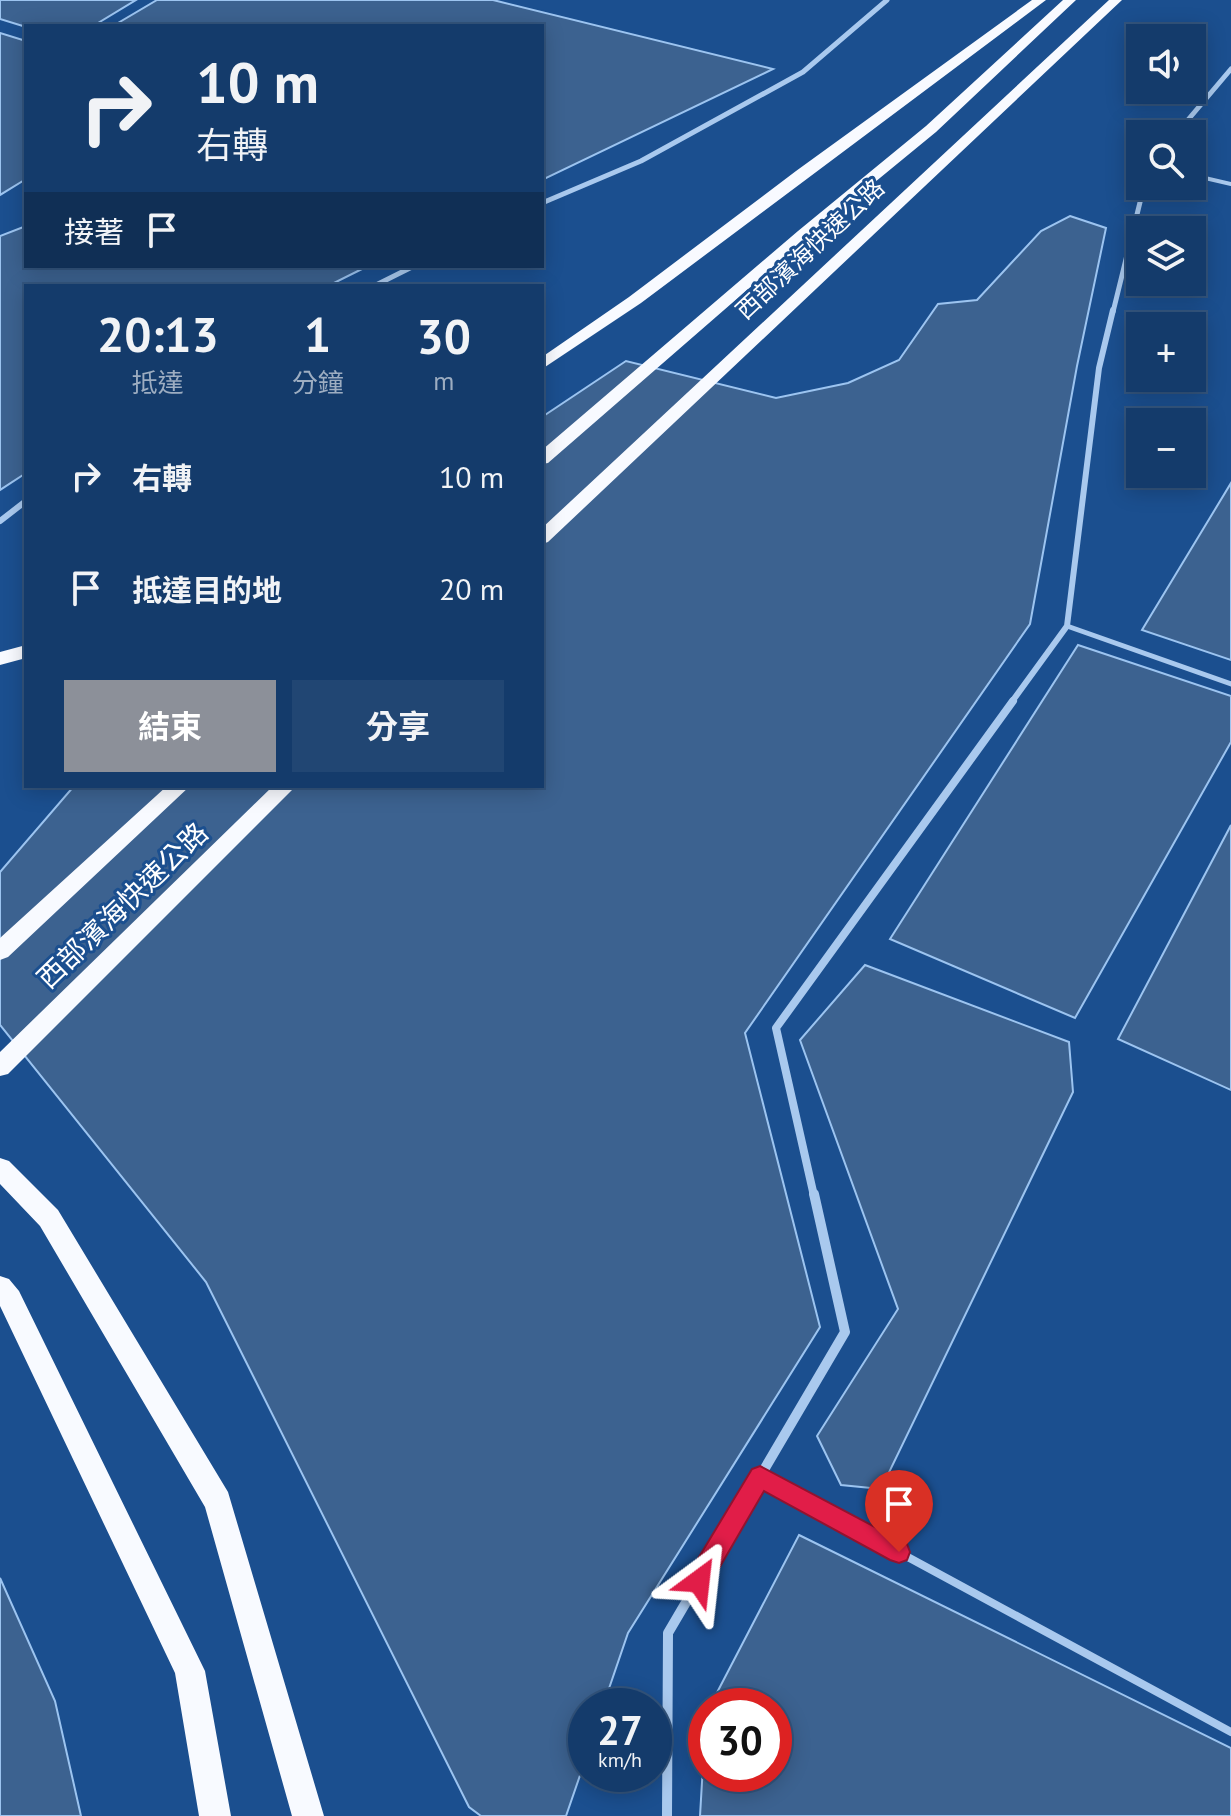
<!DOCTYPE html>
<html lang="zh-TW">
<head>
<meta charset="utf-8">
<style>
  body { margin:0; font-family:"PT Sans","Noto Sans TC",sans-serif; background:#214673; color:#f1f3f6; height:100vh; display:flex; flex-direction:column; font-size:30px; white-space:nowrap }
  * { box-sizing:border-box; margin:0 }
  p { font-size:26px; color:#9dadc1 }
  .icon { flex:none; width:44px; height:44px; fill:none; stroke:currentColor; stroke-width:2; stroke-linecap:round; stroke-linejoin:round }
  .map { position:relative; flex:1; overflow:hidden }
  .details { position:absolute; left:24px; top:284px; width:520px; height:504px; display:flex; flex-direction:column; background:#143b6b; border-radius:0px; box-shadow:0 4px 20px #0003,0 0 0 2px #33557e }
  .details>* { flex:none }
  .guide { position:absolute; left:24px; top:24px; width:520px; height:244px; border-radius:0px; box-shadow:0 4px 20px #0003,0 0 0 2px #33557e; background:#143b6b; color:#f1f3f6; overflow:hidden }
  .buttons { position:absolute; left:1126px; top:24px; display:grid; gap:16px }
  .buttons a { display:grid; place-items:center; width:80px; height:80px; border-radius:0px; background:#143b6b; box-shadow:0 4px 20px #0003,0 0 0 2px #33557e; font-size:40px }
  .speed { position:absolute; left:568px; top:1688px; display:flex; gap:16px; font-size:40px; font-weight:700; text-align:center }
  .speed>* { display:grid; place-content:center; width:104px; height:104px; border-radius:50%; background:#143b6b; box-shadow:0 4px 20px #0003,0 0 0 2px #33557e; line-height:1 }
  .speed small { font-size:20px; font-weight:400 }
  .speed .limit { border:12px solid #d22; background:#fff; color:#111 }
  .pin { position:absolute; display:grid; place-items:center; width:68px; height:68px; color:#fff; margin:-82px -34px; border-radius:50% 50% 50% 0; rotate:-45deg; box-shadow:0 0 8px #0007 }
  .pin .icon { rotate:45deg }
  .me { position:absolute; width:88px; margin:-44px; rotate:30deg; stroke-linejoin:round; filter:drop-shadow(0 0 6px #0008) }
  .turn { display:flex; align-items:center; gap:28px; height:168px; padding:0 40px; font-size:36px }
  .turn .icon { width:104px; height:104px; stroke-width:2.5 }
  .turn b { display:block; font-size:56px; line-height:68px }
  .then { display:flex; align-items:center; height:76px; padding:0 40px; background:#0003; gap:16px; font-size:30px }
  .eta { display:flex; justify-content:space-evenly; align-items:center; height:136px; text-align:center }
  .eta b { font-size:48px; font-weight:700; line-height:56px }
  .button { display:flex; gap:16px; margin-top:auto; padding:16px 40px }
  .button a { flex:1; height:92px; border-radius:0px; background:#8c9099; color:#fff; font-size:32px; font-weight:700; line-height:92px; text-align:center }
  .button a+a { background:#214673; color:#f1f3f6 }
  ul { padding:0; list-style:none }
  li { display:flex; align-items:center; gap:24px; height:112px; padding:0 40px }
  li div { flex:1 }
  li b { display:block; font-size:30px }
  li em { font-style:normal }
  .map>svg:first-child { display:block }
  .water { fill:#3c6290; stroke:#9cc4f0; stroke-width:2 }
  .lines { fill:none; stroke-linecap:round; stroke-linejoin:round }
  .service-far2 { stroke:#a9c9ee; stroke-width:4 }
  .service-far1 { stroke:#a9c9ee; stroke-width:5 }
  .service { stroke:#a9c9ee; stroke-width:8 }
  .minor-far3 { stroke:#a9c9ee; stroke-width:5 }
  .minor-far2 { stroke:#a9c9ee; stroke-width:6 }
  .minor-far1 { stroke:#a9c9ee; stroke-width:8 }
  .minor { stroke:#a9c9ee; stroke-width:10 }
  .trunk { fill:#f8faff; fill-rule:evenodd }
  .route { fill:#e11d48; stroke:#92132f; stroke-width:2 }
  .labels { text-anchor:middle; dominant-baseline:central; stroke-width:6; stroke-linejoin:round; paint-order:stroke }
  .far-street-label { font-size:24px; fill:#fff; stroke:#1b4f8f }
  .street-label { font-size:28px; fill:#fff; stroke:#1b4f8f }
</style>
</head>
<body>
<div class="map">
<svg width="1231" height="1816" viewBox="0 0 1231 1816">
  <rect width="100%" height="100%" fill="#1b4f8f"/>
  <path class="water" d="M0,0H136L93,26L26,27L0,19Z
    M157,0H493L773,69L542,180V26H113Z
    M0,33L26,41V179L0,195Z
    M1070,216L1106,228L1077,366L1030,624L745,1033L820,1327L628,1633L603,1706H586V1758L566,1816H481L469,1807L206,1282L0,1025V872L74,786H542V417L626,361L776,398L848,383L899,360L938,304L977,300L1041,231Z
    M26,226V266H368L328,286H26V473L0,490V236Z
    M1231,483V660L1142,630Z
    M1078,645L1231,696V742L1075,1018L890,939Z
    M1231,825V1090L1118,1039Z
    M865,965L1069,1042L1073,1092L881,1489L841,1485L817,1436L898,1309L800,1040Z
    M799,1535L1231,1748V1816H700L706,1714V1774H774V1706H710Z
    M0,1578L55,1701L81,1816H0Z"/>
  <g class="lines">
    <path class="service-far2" d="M1192,175L1231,184"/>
    <path class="service-far1" d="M1067,626L1231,684"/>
    <path class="service" d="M760,1477L1231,1732"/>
    <path class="minor-far3" d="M1176,134L1231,69
      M542,203L641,161L803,72L887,0
      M374,286L414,266
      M1113,312L1144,186"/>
    <path class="minor-far2" d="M0,521L26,501
      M1011,703L1067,626L1099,368L1113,310"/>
    <path class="minor-far1" d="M814,1196L776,1028L1013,701"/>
    <path class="minor" d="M667,1816L668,1633L845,1332L814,1194"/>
    <path class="trunk" d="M1032,0H1046L641,303L542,369V357L629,297L796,171Z
      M1063,0H1076L936,132L808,237L548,463L542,464V450L798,231L926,126Z
      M1109,0H1122L548,542L542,544V528Z
      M26,645V658L0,665V652Z
      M167,786H190L8,957L0,960V938Z
      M273,786H296L8,1074L0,1076V1052Z
      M0,1158L9,1161L58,1210L228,1492L324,1816H292L205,1507L40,1226L0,1184Z
      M0,1276L9,1279L19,1291L205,1671L231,1816H199L175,1673L0,1306Z"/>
  </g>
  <path class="route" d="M760,1466L907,1544L910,1552L907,1560L899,1563L890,1560L764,1491L707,1589L699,1593L690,1589L687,1581L690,1572L752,1469Z"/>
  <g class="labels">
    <g class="far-street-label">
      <text transform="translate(810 249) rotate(-43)">西部濱海快速公路</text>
    </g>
    <g class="street-label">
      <text transform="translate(122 905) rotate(-44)">西部濱海快速公路</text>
    </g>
  </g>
</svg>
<div class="buttons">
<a><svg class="icon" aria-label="sound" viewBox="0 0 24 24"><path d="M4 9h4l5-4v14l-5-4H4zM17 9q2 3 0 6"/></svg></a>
<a><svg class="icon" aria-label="search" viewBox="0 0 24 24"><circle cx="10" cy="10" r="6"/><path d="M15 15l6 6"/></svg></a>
<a><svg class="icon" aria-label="layers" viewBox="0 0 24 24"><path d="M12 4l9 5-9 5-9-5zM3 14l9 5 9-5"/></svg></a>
<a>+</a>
<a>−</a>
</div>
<div class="speed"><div>27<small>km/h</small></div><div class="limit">30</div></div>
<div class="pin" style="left:899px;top:1552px;background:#d93025"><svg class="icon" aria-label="arrive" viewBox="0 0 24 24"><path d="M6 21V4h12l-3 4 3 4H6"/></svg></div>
<svg class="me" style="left:699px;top:1581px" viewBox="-20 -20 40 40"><path d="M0-17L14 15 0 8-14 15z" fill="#e11d48" stroke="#fff" stroke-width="4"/></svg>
<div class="guide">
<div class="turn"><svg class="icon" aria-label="right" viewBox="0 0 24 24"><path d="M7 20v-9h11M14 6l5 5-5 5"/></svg><div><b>10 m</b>右轉</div></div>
<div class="then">接著<svg class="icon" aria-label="arrive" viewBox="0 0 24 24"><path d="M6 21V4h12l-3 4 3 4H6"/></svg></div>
</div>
<section class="details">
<div class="eta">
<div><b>20:13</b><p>抵達</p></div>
<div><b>1</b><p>分鐘</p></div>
<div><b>30</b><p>m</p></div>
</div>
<ul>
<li><svg class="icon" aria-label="right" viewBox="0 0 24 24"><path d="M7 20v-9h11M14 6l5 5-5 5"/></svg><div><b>右轉</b></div><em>10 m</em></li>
<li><svg class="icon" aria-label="arrive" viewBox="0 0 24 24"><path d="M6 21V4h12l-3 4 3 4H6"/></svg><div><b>抵達目的地</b></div><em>20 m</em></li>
</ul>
<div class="button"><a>結束</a><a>分享</a></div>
</section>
</div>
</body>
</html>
